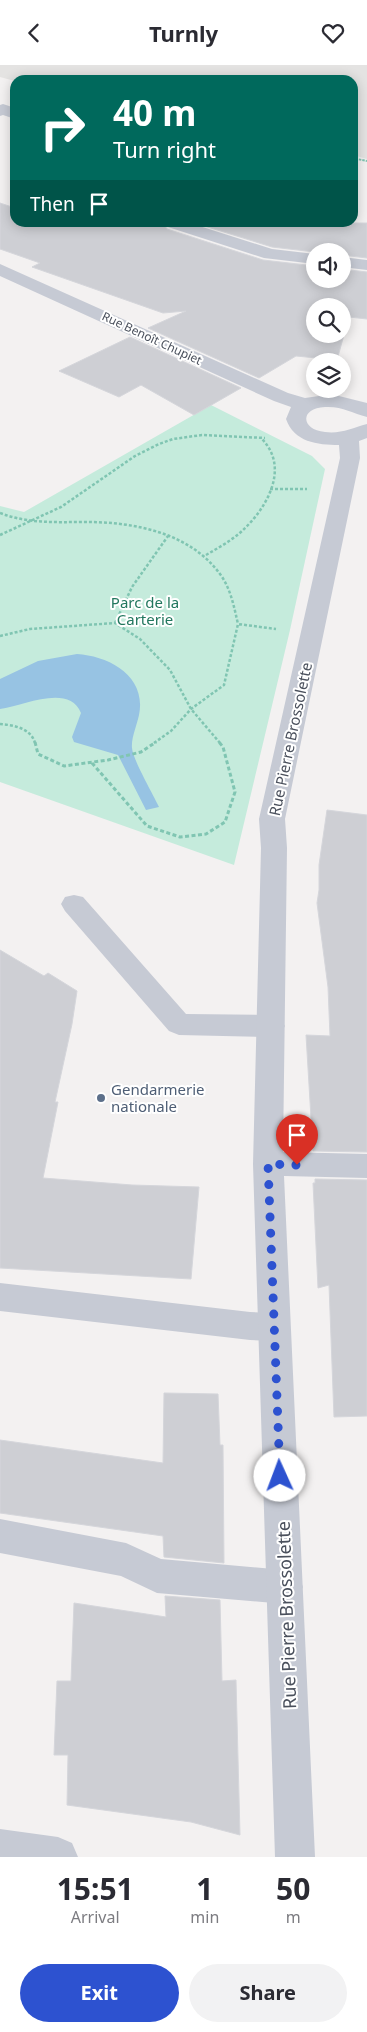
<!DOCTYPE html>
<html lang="en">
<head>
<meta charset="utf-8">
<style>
  body { margin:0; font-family:"Noto Sans",sans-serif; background:#f2f2f3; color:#2b2b33; height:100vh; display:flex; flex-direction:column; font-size:19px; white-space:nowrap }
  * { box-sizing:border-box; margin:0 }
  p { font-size:16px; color:#7c7c81 }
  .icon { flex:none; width:28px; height:28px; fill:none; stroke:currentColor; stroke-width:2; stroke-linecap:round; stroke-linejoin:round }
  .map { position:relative; height:1792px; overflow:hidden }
  .drawer { display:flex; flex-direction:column; background:#fff; flex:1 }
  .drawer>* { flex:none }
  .banner { position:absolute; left:10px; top:10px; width:348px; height:152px; border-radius:15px; box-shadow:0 2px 12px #0003; background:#00695c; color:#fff; overflow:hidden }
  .buttons { position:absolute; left:306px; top:178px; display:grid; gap:10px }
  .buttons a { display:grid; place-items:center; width:45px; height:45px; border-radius:50%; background:#fff; box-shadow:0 2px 12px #0003; font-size:25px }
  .pin { position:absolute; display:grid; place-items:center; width:42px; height:42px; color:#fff; margin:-51px -21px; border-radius:50% 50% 50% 0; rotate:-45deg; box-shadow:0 0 5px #0007 }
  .pin .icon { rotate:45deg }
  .me { position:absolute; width:55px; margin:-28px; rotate:358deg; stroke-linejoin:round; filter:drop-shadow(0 0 4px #0008) }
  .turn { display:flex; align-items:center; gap:18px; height:105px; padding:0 20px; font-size:22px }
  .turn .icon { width:65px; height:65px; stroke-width:2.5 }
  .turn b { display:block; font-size:35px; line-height:42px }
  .then { display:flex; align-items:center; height:48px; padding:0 20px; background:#0003; gap:10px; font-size:19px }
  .eta { display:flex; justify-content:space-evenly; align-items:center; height:85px; text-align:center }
  .eta b { font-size:30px; font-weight:700; line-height:35px }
  .primary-button { display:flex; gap:10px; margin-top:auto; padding:10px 20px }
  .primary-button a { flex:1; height:58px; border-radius:30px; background:#2d52d0; color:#fff; font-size:20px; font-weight:700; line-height:58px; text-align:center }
  .primary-button a+a { background:#f2f2f3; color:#2b2b33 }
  header { display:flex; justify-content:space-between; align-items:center; height:65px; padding:0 20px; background:#fff; font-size:22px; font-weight:700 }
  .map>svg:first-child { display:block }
  .education { fill:#e4e3e2 }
  .green { fill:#c5ebdc }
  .water { fill:#97c3e3 }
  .building { fill:#cecfd4; stroke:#d5d6db; fill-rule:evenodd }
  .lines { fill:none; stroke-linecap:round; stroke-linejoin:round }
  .path-far2 { stroke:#80c5b2; stroke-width:2; stroke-dasharray:2.5 1; stroke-linecap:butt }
  .path-far1 { stroke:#80c5b2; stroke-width:2.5; stroke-dasharray:3 2; stroke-linecap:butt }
  .path { stroke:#80c5b2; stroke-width:3; stroke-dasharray:4 2.5; stroke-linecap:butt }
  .lane { fill:#c6cad4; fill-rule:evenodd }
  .street { fill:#c6cad4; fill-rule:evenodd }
  .route { stroke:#2d52d0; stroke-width:9; stroke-dasharray:0 16.2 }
  .service-dot { fill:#5c6f8a; stroke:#fff; stroke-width:2 }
  .labels { text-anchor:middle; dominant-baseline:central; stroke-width:4; stroke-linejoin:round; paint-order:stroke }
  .far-street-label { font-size:12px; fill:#4a505c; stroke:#fff }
  .park-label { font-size:15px; fill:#22775e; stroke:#fff }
  .street-label { font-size:15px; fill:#4a505c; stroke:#fff }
  .service-label { font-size:15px; fill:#4e5e75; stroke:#fff; text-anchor:start }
  .near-street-label { font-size:18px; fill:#4a505c; stroke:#fff }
</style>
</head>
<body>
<header><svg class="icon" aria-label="back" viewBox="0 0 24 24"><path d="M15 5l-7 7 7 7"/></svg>Turnly<svg class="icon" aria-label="heart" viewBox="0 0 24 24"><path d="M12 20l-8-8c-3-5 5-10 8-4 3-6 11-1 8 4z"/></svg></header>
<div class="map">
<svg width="367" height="1792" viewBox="0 0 367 1792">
  <rect width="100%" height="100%" fill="#f3f1f1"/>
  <path class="education" d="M0,0H367V94L353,90L352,15L15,16L0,12Z"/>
  <path class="green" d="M211,340L312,391L325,404L290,565L234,800L0,717V441L24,447Z"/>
  <path class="water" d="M77,589C109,591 147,611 139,650C137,660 131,673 132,683C133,695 153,729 159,742L146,745L118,690L74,677L72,672L81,648C69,618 23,641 0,644V614L38,596Z"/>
  <path class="building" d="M0,138L15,143V158H163L167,164L263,195L315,201V214H342V204L367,207V254L349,252L337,295L296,291L259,313L148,263L186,246L163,248L32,202L40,198L0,184ZM315,241H342V269H315Z
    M195,158H367V193L342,190V186L315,187L272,182Z
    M130,272L241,323L194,350L141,320L119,332L59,306Z
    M327,745L367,750V1087L313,1086L306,970L330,971L328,922L317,838L319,825V800Z
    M0,885L44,911L48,908L77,926L72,959L55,1037H58L43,1113L132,1120L199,1122L191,1214L0,1203Z
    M315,1114L367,1115V1351L334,1352L329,1220L318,1223L313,1118H315Z
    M164,1328L218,1329L220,1380H223L224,1498L164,1492L163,1471L0,1448V1375L163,1398Z
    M165,1531L220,1535L222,1616L236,1615L240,1770L191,1757L67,1740L68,1690H54L57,1616H71L74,1538L166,1552Z"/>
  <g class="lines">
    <path class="path-far2" d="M352,93L367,96"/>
    <path class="path-far1" d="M270,424H307
      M0,448C29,459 56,457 86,457C135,457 190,468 220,509C231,524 234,542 238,559
      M0,470L61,442L135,391L159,379L173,374L202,370L265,373
      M206,490C218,483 231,476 242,466C267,443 290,403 262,374
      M115,558L132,522L168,471
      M0,571L30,564L115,558L140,574L170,605L191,644L220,678
      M0,659C13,660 31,663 35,678
      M154,678L171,666L191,644L224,620L238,559L276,564"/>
    <path class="path" d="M35,677L38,689L64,701L108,695L141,687L156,677
      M92,698L147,761L180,772L206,769L225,757L235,727L223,682L219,677"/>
    <path class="lane" d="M3,39L15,43V54L3,50L0,51V40Z
      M74,830L83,832L186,949L271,950L281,954L285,961L281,968L271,972L179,970L169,966L65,846L61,839L65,832Z
      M0,1218L250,1247L274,1248L286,1252L290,1262L286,1272L274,1276L250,1275L0,1246Z
      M0,1454L126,1478L161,1494L285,1505L298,1510L303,1522L298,1534L285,1539L157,1528L121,1511L0,1488Z
      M0,1764L58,1772L72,1778L78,1792H0Z"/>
    <path class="street" d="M165,158H190L272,184L315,189V199L264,193L168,162Z
      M342,192L367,195V205L342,202Z
      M0,199L288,328L305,333L326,330L339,331L367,338V352C352,348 342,341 325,342C299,343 301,365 325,367C341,369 352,363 367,359V373L359,376L360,393L285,754L287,783L283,1087L367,1089V1113L284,1111L315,1792H275L253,1099L261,783L259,754L340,393L339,380C317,380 294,377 286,354L291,342L274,336L0,211Z"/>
  </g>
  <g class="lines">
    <path class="route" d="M280,1411L268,1099L297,1100"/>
  </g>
  <circle class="service-dot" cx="101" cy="1033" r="5"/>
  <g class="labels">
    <g class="far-street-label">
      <text transform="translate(152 273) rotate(25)">Rue Benoît Chupiet</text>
    </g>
    <g class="park-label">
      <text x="145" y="537">Parc de la<tspan x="145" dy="17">Carterie</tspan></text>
    </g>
    <g class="street-label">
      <text transform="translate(290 674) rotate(-78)">Rue Pierre Brossolette</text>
    </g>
    <g class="service-label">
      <text x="111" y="1024">Gendarmerie<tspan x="111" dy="17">nationale</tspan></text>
    </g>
    <g class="near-street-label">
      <text transform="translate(286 1550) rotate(-92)">Rue Pierre Brossolette</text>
    </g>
  </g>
</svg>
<div class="buttons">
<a><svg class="icon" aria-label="sound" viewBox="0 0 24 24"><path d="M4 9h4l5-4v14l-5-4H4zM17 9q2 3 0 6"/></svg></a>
<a><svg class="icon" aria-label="search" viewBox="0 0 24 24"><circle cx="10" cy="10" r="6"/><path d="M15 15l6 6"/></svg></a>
<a><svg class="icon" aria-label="layers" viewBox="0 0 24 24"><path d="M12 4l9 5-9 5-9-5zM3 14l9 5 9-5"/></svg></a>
</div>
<div class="pin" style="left:297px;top:1100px;background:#d93025"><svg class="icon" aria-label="arrive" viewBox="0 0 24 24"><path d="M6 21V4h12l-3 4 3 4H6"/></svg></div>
<svg class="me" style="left:280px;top:1411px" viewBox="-20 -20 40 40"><circle r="19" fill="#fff"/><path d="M0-13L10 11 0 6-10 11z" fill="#2d52d0"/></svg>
<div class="banner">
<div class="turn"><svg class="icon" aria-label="right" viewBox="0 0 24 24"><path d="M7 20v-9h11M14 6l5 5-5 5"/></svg><div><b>40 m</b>Turn right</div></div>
<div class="then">Then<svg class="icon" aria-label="arrive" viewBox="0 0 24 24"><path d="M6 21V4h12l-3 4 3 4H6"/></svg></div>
</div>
</div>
<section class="drawer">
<div class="eta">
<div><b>15:51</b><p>Arrival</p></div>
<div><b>1</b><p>min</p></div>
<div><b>50</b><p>m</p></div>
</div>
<div class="primary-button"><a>Exit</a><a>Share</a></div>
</section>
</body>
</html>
